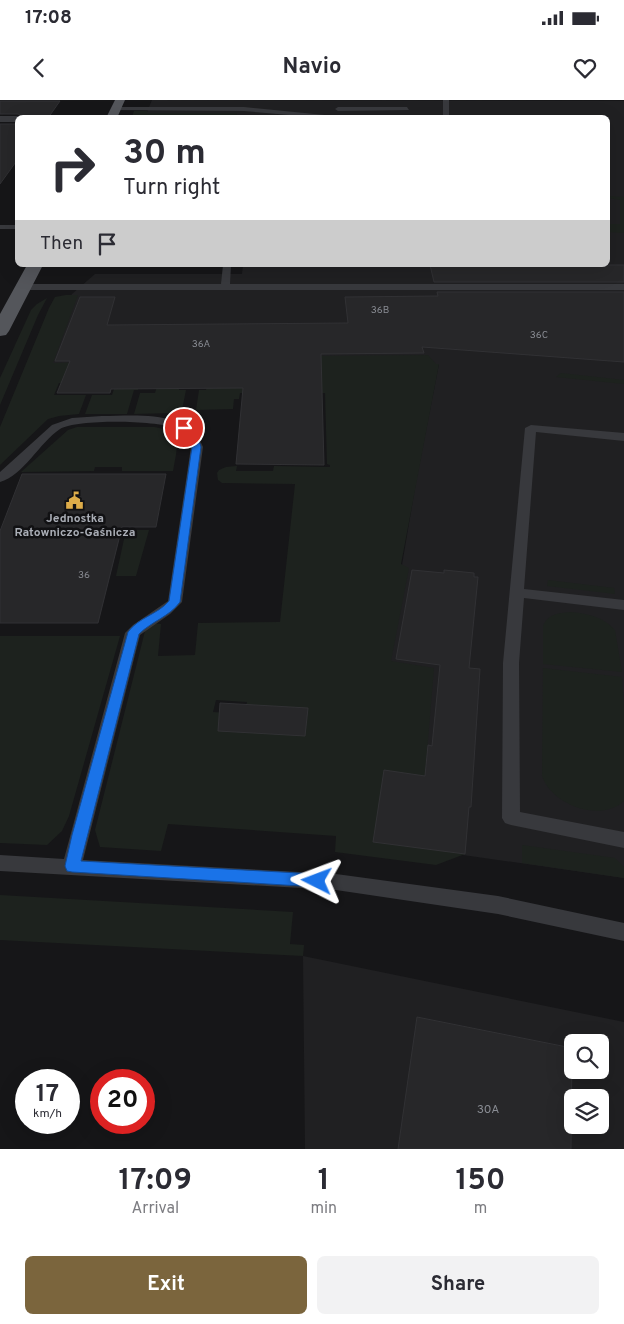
<!DOCTYPE html>
<html lang="en">
<head>
<meta charset="utf-8">
<style>
  body { margin:0; font-family:Overpass,sans-serif; background:#f2f2f3; color:#2b2b33; height:100vh; display:flex; flex-direction:column; font-size:19px; white-space:nowrap }
  * { box-sizing:border-box; margin:0 }
  p { font-size:16px; color:#7c7c81 }
  .icon { flex:none; width:28px; height:28px; fill:none; stroke:currentColor; stroke-width:2; stroke-linecap:round; stroke-linejoin:round }
  .map { position:relative; height:1049px; overflow:hidden }
  .drawer { display:flex; flex-direction:column; background:#fff; flex:1 }
  .drawer>* { flex:none }
  .guide { position:absolute; left:15px; top:15px; width:595px; height:152px; border-radius:8px; box-shadow:0 5px 20px #0002; background:#fff; color:#2b2b33; overflow:hidden }
  .buttons { position:absolute; left:564px; top:934px; display:grid; gap:10px }
  .buttons a { display:grid; place-items:center; width:45px; height:45px; border-radius:8px; background:#fff; box-shadow:0 5px 20px #0002; font-size:25px }
  .speed { position:absolute; left:15px; top:969px; display:flex; gap:10px; font-size:25px; font-weight:700; text-align:center }
  .speed>* { display:grid; place-content:center; width:65px; height:65px; border-radius:50%; background:#fff; box-shadow:0 5px 20px #0002; line-height:1 }
  .speed small { font-size:12px; font-weight:400 }
  .speed .limit { border:8px solid #d22; background:#fff; color:#111 }
  .pin { position:absolute; display:grid; place-items:center; width:42px; height:42px; color:#fff; margin:-21px; border:2px solid #fff; border-radius:50%; box-shadow:0 1px 5px #0007 }
  .me { position:absolute; width:55px; margin:-28px; rotate:273deg; stroke-linejoin:round; filter:drop-shadow(0 0 4px #0008) }
  .turn { display:flex; align-items:center; gap:18px; height:105px; padding:0 25px; font-size:22px }
  .turn .icon { width:65px; height:65px; stroke-width:2.5 }
  .turn b { display:block; font-size:35px; line-height:42px }
  .then { display:flex; align-items:center; height:48px; padding:0 25px; background:#0003; gap:10px; font-size:19px }
  .eta { display:flex; justify-content:space-evenly; align-items:center; height:85px; text-align:center }
  .eta b { font-size:30px; font-weight:700; line-height:35px }
  .cta { display:flex; gap:10px; margin-top:auto; padding:10px 25px }
  .cta a { flex:1; height:58px; border-radius:8px; background:#7b653d; color:#fff; font-size:20px; font-weight:700; line-height:58px; text-align:center }
  .cta a+a { background:#f2f2f3; color:#2b2b33 }
  .status { display:flex; justify-content:space-between; align-items:center; height:35px; padding:0 25px; background:#fff; direction:ltr }
  .status svg { height:14px; fill:currentColor }
  header { display:flex; justify-content:space-between; align-items:center; height:65px; padding:0 25px; background:#fff; font-size:22px; font-weight:700 }
  .map>svg:first-child { display:block }
  .built { fill:#202022; fill-rule:evenodd }
  .green { fill:#1d221e; fill-rule:evenodd }
  .building { fill:#272729; stroke:#313134 }
  .lines { fill:none; stroke-linecap:round; stroke-linejoin:round }
  .service { fill:#38393d; fill-rule:evenodd }
  .minor { fill:#38393d; fill-rule:evenodd }
  .primary { fill:#54565b; fill-rule:evenodd }
  .route { fill:#1a73e8; stroke:#114b97 }
  .labels { text-anchor:middle; dominant-baseline:central; stroke-width:5; stroke-linejoin:round; paint-order:stroke }
  .number-label { font-size:10px; fill:#898c93 }
  .poi-label { font-size:12px; font-weight:bold; fill:#aaaeb6; stroke:#111113 }
  .near-number-label { font-size:12px; fill:#898c93 }
</style>
</head>
<body>
<div class="status"><b>17:08</b><svg viewBox="0 0 49 12"><path d="M0 12V9h3v3zM5 12V6h3v6zM10 12V3h3v9zM15 12V0h3v12zM26 1h20v11H26zM47 4h2v5h-2z"/></svg></div>
<header><svg class="icon" aria-label="back" viewBox="0 0 24 24"><path d="M15 5l-7 7 7 7"/></svg>Navio<svg class="icon" aria-label="heart" viewBox="0 0 24 24"><path d="M12 20l-8-8c-3-5 5-10 8-4 3-6 11-1 8 4z"/></svg></header>
<div class="map">
<svg width="624" height="1049" viewBox="0 0 624 1049">
  <rect width="100%" height="100%" fill="#161618"/>
  <path class="built" d="M152,0L624,1V778L373,742L380,596L416,382L439,264L39,268L72,194L95,174H242L243,165H608V18L145,17Z
    M303,856L624,922V1049H305ZM572,942H600V970H572ZM572,998H600V1025H572Z"/>
  <path class="green" d="M134,11H147V13H237L236,18H189L174,15L132,17Z
    M608,96L624,97V133L608,132V124H620V100L608,98Z
    M66,195H78L53,263L98,262L99,258L428,255L436,264H439L401,464L409,468L391,561L434,568L425,676L384,671L373,742L465,754L436,765L335,752L336,736L168,724L161,751L100,747L95,730L145,531L152,523L161,524L158,556L195,555L198,523L280,522L295,384L222,383L218,380L217,373L219,370L226,367L237,366L236,371H273L274,366L330,367V365L327,364L325,293H240L239,299H234L233,309L196,310L199,290H206L209,274H182L179,290H186L182,310L174,313L134,314L140,293H155L157,286H139L138,290H134L127,314H85L92,295H112L116,283H59L54,295H86L79,314L59,316L48,319L0,365V327L49,208L55,197ZM216,600L247,602L244,614L213,612Z
    M47,198L38,215L0,305V278L31,210L37,204Z
    M561,273L624,280V284L556,277Z
    M77,327H154C184,332 177,348 173,371H122V367H95L94,371L21,372L68,330Z
    M126,430H149L136,476H116Z
    M548,480L614,488L615,494L547,486Z
    M570,512C587,513 603,517 615,530L622,572L543,564V526C548,514 558,513 570,512Z
    M0,536H120L69,716L62,731L47,745L0,743Z
    M543,568L622,577L624,608V701C600,723 552,705 542,676Z
    M522,745L615,758L624,767V778L522,763Z
    M0,795L293,812L290,844L304,845L303,856L0,840Z"/>
  <path class="building" d="M0,1H60L48,18H25L18,14H0Z
    M0,24H18V59L0,84Z
    M430,165H624V182H434Z
    M437,192H624V262L422,247L424,253L321,254L324,365L236,364L243,288L111,289L110,293H57L70,261H55L80,197H115L107,225L348,223L345,197L438,196Z
    M22,374H166L156,427H122L98,523H0V431Z
    M412,470L444,473V470L474,473V477H478L469,568L480,569L471,707H469L465,754L373,742L384,670L425,676L428,645L432,646L440,565L396,559Z
    M220,603L308,608L305,636L218,631Z
    M417,917L572,948L571,1049H398Z"/>
  <g class="lines">
    <path class="service" d="M443,0H449V18H443Z
      M115,7H244L355,18H324L244,11L113,10Z
      M407,7L409,10L338,11L335,9L338,7Z
      M0,125H18V129H0Z
      M223,165H231L230,184H624V190H23L18,187L23,184H221Z
      M102,316C135,316 189,309 203,347L182,502L170,514L140,535L83,760L336,774L498,796L624,823V841L498,814L336,790L0,771V755L64,759L125,533L133,525L168,501L191,347C188,338 183,331 174,328C155,320 77,319 60,329C40,342 23,376 0,382V372L52,325L72,318Z
      M531,325L624,333V341L536,332L524,489L624,500V510L524,498L519,563L520,712L624,732V748L511,725L505,723L502,718L503,563L525,328Z"/>
    <path class="minor" d="M0,16H18L23,18H18V22H0Z"/>
    <path class="primary" d="M115,0H125L117,18H106Z
      M27,165H43L9,231L6,235L0,236V214Z"/>
  </g>
  <path class="route" d="M184,326C193,329 199,339 201,347L180,502C169,517 152,521 139,534L81,761L317,774L322,776L324,781L322,785L317,787L72,772L67,771L65,766L72,735L128,532C139,517 157,515 169,501L192,347L190,341L180,328Z"/>
  <defs>
    <symbol id="civic-bare" viewBox="-9 -9 18 18"><path d="M-.6-6.5H3V-4.5H.6V-3L4-1V1h2V6H-6V1h2V-1L-.6-3ZM-1.2 2.5V6h2.4V2.5Z" fill="#ddac49" stroke="#111113" stroke-width="2.5" paint-order="stroke"/></symbol>
  </defs>
  <g fill-rule="evenodd">
    <use href="#civic-bare" x="62" y="388" width="25" height="25"/>
  </g>
  <g class="labels">
    <g class="number-label">
      <text x="380" y="210">36B</text>
      <text x="539" y="235">36C</text>
      <text x="201" y="244">36A</text>
      <text x="84" y="475">36</text>
    </g>
    <g class="poi-label">
      <text x="75" y="419">Jednostka<tspan x="75" dy="14">Ratowniczo-Gaśnicza</tspan></text>
    </g>
    <g class="near-number-label">
      <text x="488" y="1010">30A</text>
    </g>
  </g>
</svg>
<div class="buttons">
<a><svg class="icon" aria-label="search" viewBox="0 0 24 24"><circle cx="10" cy="10" r="6"/><path d="M15 15l6 6"/></svg></a>
<a><svg class="icon" aria-label="layers" viewBox="0 0 24 24"><path d="M12 4l9 5-9 5-9-5zM3 14l9 5 9-5"/></svg></a>
</div>
<div class="speed"><div>17<small>km/h</small></div><div class="limit">20</div></div>
<div class="pin" style="left:184px;top:328px;background:#d93025"><svg class="icon" aria-label="arrive" viewBox="0 0 24 24"><path d="M6 21V4h12l-3 4 3 4H6"/></svg></div>
<svg class="me" style="left:317px;top:781px" viewBox="-20 -20 40 40"><path d="M0-17L14 15 0 8-14 15z" fill="#1a73e8" stroke="#fff" stroke-width="4"/></svg>
<div class="guide">
<div class="turn"><svg class="icon" aria-label="right" viewBox="0 0 24 24"><path d="M7 20v-9h11M14 6l5 5-5 5"/></svg><div><b>30 m</b>Turn right</div></div>
<div class="then">Then<svg class="icon" aria-label="arrive" viewBox="0 0 24 24"><path d="M6 21V4h12l-3 4 3 4H6"/></svg></div>
</div>
</div>
<section class="drawer">
<div class="eta">
<div><b>17:09</b><p>Arrival</p></div>
<div><b>1</b><p>min</p></div>
<div><b>150</b><p>m</p></div>
</div>
<div class="cta"><a>Exit</a><a>Share</a></div>
</section>
</body>
</html>
